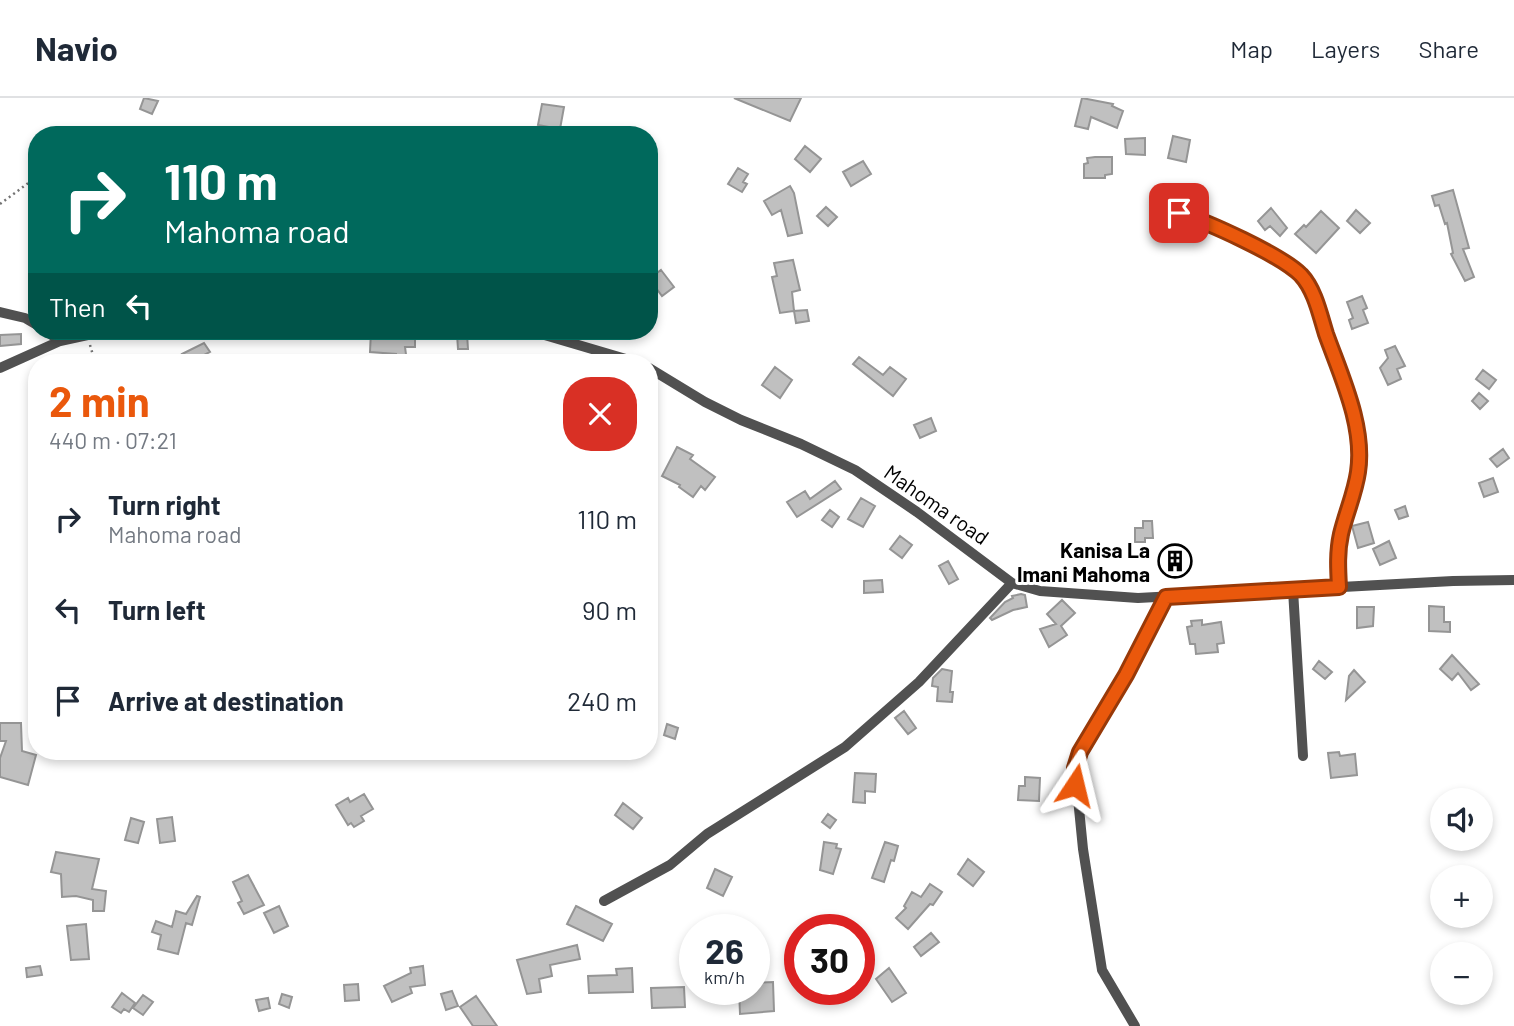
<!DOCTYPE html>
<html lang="en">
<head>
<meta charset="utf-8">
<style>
  body { margin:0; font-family:Barlow,sans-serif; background:#f6f6f7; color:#1f2937; height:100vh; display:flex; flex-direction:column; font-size:26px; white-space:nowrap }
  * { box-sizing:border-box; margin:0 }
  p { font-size:23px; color:#747a83 }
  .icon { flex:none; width:38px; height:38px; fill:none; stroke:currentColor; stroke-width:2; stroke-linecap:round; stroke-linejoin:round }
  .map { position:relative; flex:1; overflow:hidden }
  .details { position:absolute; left:28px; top:256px; width:630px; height:406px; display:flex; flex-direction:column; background:#fff; border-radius:28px; box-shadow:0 4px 10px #0003 }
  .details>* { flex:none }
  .hud { position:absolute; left:28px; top:28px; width:630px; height:214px; border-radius:28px; box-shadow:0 4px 10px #0003; background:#00695c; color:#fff; overflow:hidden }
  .tools { position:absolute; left:1430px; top:690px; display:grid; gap:14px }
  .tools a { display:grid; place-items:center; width:63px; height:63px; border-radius:50%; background:#fff; box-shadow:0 4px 10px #0003; font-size:35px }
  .speed { position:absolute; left:679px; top:816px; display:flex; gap:14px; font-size:35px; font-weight:700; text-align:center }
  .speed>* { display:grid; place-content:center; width:91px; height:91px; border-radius:50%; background:#fff; box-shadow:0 4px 10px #0003; line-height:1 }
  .speed small { font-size:18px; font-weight:400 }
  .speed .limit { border:10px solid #d22; background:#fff; color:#111 }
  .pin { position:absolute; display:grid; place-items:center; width:60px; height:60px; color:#fff; margin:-30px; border-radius:14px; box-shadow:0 4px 10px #0006 }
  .me { position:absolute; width:77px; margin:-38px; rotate:10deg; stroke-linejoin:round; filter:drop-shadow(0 0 5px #0008) }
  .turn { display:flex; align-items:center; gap:24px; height:147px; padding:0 21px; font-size:32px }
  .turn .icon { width:91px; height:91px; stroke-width:2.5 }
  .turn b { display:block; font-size:49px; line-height:60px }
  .then { display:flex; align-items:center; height:66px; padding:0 21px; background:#0003; gap:14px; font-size:26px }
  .round { display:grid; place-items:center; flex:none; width:74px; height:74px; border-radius:28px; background:#f6f6f7 }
  .headline { display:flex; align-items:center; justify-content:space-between; height:119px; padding:0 21px }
  h1 { font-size:42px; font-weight:700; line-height:52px; color:#ea580c }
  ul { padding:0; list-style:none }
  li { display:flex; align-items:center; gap:21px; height:91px; padding:0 21px }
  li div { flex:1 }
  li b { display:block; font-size:26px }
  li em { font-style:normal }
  header { display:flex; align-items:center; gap:42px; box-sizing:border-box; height:98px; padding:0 35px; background:#fff; border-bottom:2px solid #e0e1e3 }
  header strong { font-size:33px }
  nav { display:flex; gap:38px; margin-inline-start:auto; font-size:24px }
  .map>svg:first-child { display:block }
  .building { fill:#c0c0c0; stroke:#959595; stroke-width:2 }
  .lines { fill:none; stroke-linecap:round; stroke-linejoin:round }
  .path { stroke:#737373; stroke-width:2.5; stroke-dasharray:2 3.5; stroke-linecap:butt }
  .minor { stroke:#515151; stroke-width:10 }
  .route-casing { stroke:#983908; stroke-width:18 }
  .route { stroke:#ea580c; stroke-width:12 }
  .labels { text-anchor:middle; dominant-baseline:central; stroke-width:6; stroke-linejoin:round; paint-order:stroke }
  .street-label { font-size:21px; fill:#000; stroke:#fff }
  .poi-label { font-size:21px; font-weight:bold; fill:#000; stroke:#fff; text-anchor:end }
</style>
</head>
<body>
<header>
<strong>Navio</strong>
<nav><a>Map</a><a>Layers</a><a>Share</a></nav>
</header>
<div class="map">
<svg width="1514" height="928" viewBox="0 0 1514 928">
  <rect width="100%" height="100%" fill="#fff"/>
  <path class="building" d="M144,0L158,3L152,16L140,11Z
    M734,0H801L790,23Z
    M1082,0L1113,6L1112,8L1123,13L1117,30L1091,19L1088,31L1075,28Z
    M542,6L564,9L560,31L538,27Z
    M1173,38L1190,42L1186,64L1168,60Z
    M1145,40V57L1126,56L1125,41Z
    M805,48L821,61L810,74L795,61Z
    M1095,59H1112V76L1105,77V80H1084V66L1088,65L1087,60Z
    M863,63L871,76L851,88L843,74Z
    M738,70L748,76L743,84L747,86L742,94L728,86Z
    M790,88L794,95L802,135L788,138L781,112L772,117L764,103Z
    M1453,92L1469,150L1463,151L1474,179L1465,183L1451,156L1453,155L1447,125L1445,126L1439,107L1435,108L1432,98Z
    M826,109L837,119L828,128L817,118Z
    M1271,110L1287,130L1280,138L1270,128L1265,132L1258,123Z
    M1356,112L1370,125L1360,135L1347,123Z
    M1321,113L1339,130L1316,155L1295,136L1304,127L1306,129Z
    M793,162L800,192L792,194L794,213L780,215L772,179L777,178L774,165Z
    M661,172L674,189L662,198L656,190L649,196V181Z
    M1362,198L1367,210L1363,212L1368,225L1352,231L1349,222L1353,220L1347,204Z
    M807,212L809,223L796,225L794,213Z
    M371,233H415V249H405L407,264H396V256L370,254Z
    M21,236V246L0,248V237Z
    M457,236H467L468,251H458Z
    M204,245L210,254L191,264H187L182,256Z
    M1395,248L1405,268L1397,271L1401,281L1388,287L1380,270L1388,260L1385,252Z
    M859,259L883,277L890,269L906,281L893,298L853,266Z
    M775,269L792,282L780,300L762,287Z
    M1483,272L1496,282L1489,291L1476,281Z
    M1479,295L1488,303L1480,311L1472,303Z
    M931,320L936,333L920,340L914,327Z
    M677,349L693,357L690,361L715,379L705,392L701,388L693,399L679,389L680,387L662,378Z
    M1503,351L1509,360L1497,369L1490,361Z
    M1493,380L1498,394L1484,399L1479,385Z
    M835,383L841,391L797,419L787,404L805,393L810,401Z
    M861,400L875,408L863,429L848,421Z
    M1405,408L1408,418L1399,421L1395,412Z
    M830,412L839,419L832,429L822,422Z
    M1143,423H1152L1153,440H1145V444H1135V430H1143Z
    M1368,424L1374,445L1358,450L1352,428Z
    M900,438L912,447L902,460L890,451Z
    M1389,443L1396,460L1380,467L1373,451Z
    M1180,456L1182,466L1169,469L1168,459Z
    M948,463L958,481L949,486L939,468Z
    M882,482L883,494L864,495V483Z
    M1021,496L1025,497L1027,509L1013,512L992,522L990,520L1005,504L1013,500L1012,498Z
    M1062,502L1075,515L1061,528L1067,537L1049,549L1040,531L1056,526L1047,516Z
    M1429,508L1444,509V524H1450V534L1429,533Z
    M1357,509H1374L1373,528L1357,530Z
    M1202,522V527L1221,524L1224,545L1217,546L1218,554L1196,556L1195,546H1190L1187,529L1192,528L1191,523Z
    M1452,557L1479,586L1471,592L1458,575L1452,582L1440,571Z
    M1319,563L1332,574L1325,581L1313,571Z
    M942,571L952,573L950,594H953L952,604L937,603L938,589L932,588L933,580Z
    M1354,572L1365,584L1346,602L1349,578Z
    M904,613L916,630L908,636L895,620Z
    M0,625H21L22,653L36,657L28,687L0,679V660L6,643H0Z
    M667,626L678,630L675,641L664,637Z
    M1339,654L1340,658L1355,656L1357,677L1331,680L1328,655Z
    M855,675L876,676L875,694L865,693V705L853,704Z
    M1025,679L1040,680L1039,703L1018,702L1019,688H1025Z
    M364,696L373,711L361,718L364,723L354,729L351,725L348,727L336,707L348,700L350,704Z
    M623,705L642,720L633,731L615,717Z
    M828,716L836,722L830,730L822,724Z
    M172,719L175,743L160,745L157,721Z
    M131,720L144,724L138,745L125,742Z
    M824,744L837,746L836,750L841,751L833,776L820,772Z
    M885,744L898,748L894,763L891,762L884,784L872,780Z
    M56,754L99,761L92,791L106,793L104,813H93V802L76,798L62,799L61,776L51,774Z
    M968,761L984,774L973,788L958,776Z
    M715,771L732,779L723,798L707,790Z
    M248,777L264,807L244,816L238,805L242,803L233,784Z
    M930,786L942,794L933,807L930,806L908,831L896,820L906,810L904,808L912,794L921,799Z
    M197,798L200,799L192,827L186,825L178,856L158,851L161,837L152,834L156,823L172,829L176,813L186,816Z
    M279,808L288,828L274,835L264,815Z
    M576,808L612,826L603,843L567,826Z
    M86,826L89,861L71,862L67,828Z
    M931,835L939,844L921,858L914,849Z
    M577,847L580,861L550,867L552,878L539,881L541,894L527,896L517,862Z
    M40,868L42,877L27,879L26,870Z
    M423,868L425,887L410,889L412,895L392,904L384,888L411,875L410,870Z
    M632,870L633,894L589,895L588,878L617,877L616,871Z
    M889,870L906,895L892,904L876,881Z
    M773,884L774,913L740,916L739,891H754V885Z
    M358,886L359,902L345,903L344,887Z
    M684,889L685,909L652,910L651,890Z
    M452,893L458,908L446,912L441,896Z
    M122,895L135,905L129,914L124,911L121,915L112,909Z
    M282,896L292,899L289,910L279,906Z
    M143,897L153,904L143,917L133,910Z
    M476,898L497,928H473L460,909Z
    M268,900L270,910L259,913L256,902Z"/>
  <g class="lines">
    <path class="path" d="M0,106L35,80
      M90,247L95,264"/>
    <path class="minor" d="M1154,108L1203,122L1282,163L1303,178L1314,198L1349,293L1359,356L1358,374L1341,436L1337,461L1339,489
      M0,214L25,220L37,227
      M46,233L60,243
      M531,233L636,264
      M0,270L60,243L106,233
      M649,270L705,304L741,322L801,346L855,372L917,414L1012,485L1040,493L1138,500L1453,483L1514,482
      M1293,492L1303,658
      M604,803L670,767L707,736L845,649L919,584L1012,485
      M1135,928L1102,872L1083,751L1075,670L1080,654L1126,577L1166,499"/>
  </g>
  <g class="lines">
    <defs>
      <path id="route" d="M1075,687V670L1080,654L1126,577L1166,499L1339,489C1338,471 1337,454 1341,436C1346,415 1355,395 1358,374C1365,328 1341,278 1326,236C1320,217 1315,192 1301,177C1281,157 1208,124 1179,115"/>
    </defs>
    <use href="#route" class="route-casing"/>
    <use href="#route" class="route"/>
  </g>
  <defs>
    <symbol id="building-ring" viewBox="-11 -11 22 22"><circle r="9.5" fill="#fff" stroke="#000" stroke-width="1.5"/><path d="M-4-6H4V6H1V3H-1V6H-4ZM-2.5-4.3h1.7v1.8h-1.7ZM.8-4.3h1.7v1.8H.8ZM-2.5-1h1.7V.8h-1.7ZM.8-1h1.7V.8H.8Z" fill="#000"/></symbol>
  </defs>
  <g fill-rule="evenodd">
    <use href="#building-ring" x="1156" y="444" width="38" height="38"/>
  </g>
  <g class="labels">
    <g class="street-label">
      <text transform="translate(937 406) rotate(35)">Mahoma road</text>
    </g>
    <g class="poi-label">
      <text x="1150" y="451">Kanisa La<tspan x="1150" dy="24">Imani Mahoma</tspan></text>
    </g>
  </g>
</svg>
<div class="tools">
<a><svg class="icon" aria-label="sound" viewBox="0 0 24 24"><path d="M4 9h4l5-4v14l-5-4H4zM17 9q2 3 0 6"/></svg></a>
<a>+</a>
<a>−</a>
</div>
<div class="speed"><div>26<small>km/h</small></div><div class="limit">30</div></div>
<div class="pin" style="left:1179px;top:115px;background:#d93025"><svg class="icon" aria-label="arrive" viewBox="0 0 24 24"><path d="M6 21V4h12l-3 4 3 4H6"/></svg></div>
<svg class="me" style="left:1075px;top:687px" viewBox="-20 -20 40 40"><path d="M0-17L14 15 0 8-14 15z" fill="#ea580c" stroke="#fff" stroke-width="4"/></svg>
<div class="hud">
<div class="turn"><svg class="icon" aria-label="right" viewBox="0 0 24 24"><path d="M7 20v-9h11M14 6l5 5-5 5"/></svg><div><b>110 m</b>Mahoma road</div></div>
<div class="then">Then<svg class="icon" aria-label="left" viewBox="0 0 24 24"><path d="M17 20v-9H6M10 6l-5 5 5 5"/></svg></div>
</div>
<section class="details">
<div class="headline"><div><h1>2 min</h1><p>440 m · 07:21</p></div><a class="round" style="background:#d93025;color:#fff"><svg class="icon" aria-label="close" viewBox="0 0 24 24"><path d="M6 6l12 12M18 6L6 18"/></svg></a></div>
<ul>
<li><svg class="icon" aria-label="right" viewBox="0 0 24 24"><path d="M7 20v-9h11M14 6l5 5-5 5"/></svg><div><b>Turn right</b><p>Mahoma road</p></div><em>110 m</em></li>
<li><svg class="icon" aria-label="left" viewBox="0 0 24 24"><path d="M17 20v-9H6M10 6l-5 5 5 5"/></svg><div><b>Turn left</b></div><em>90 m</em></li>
<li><svg class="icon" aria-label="arrive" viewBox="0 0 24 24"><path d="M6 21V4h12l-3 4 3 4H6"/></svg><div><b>Arrive at destination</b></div><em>240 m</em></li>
</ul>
</section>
</div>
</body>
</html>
